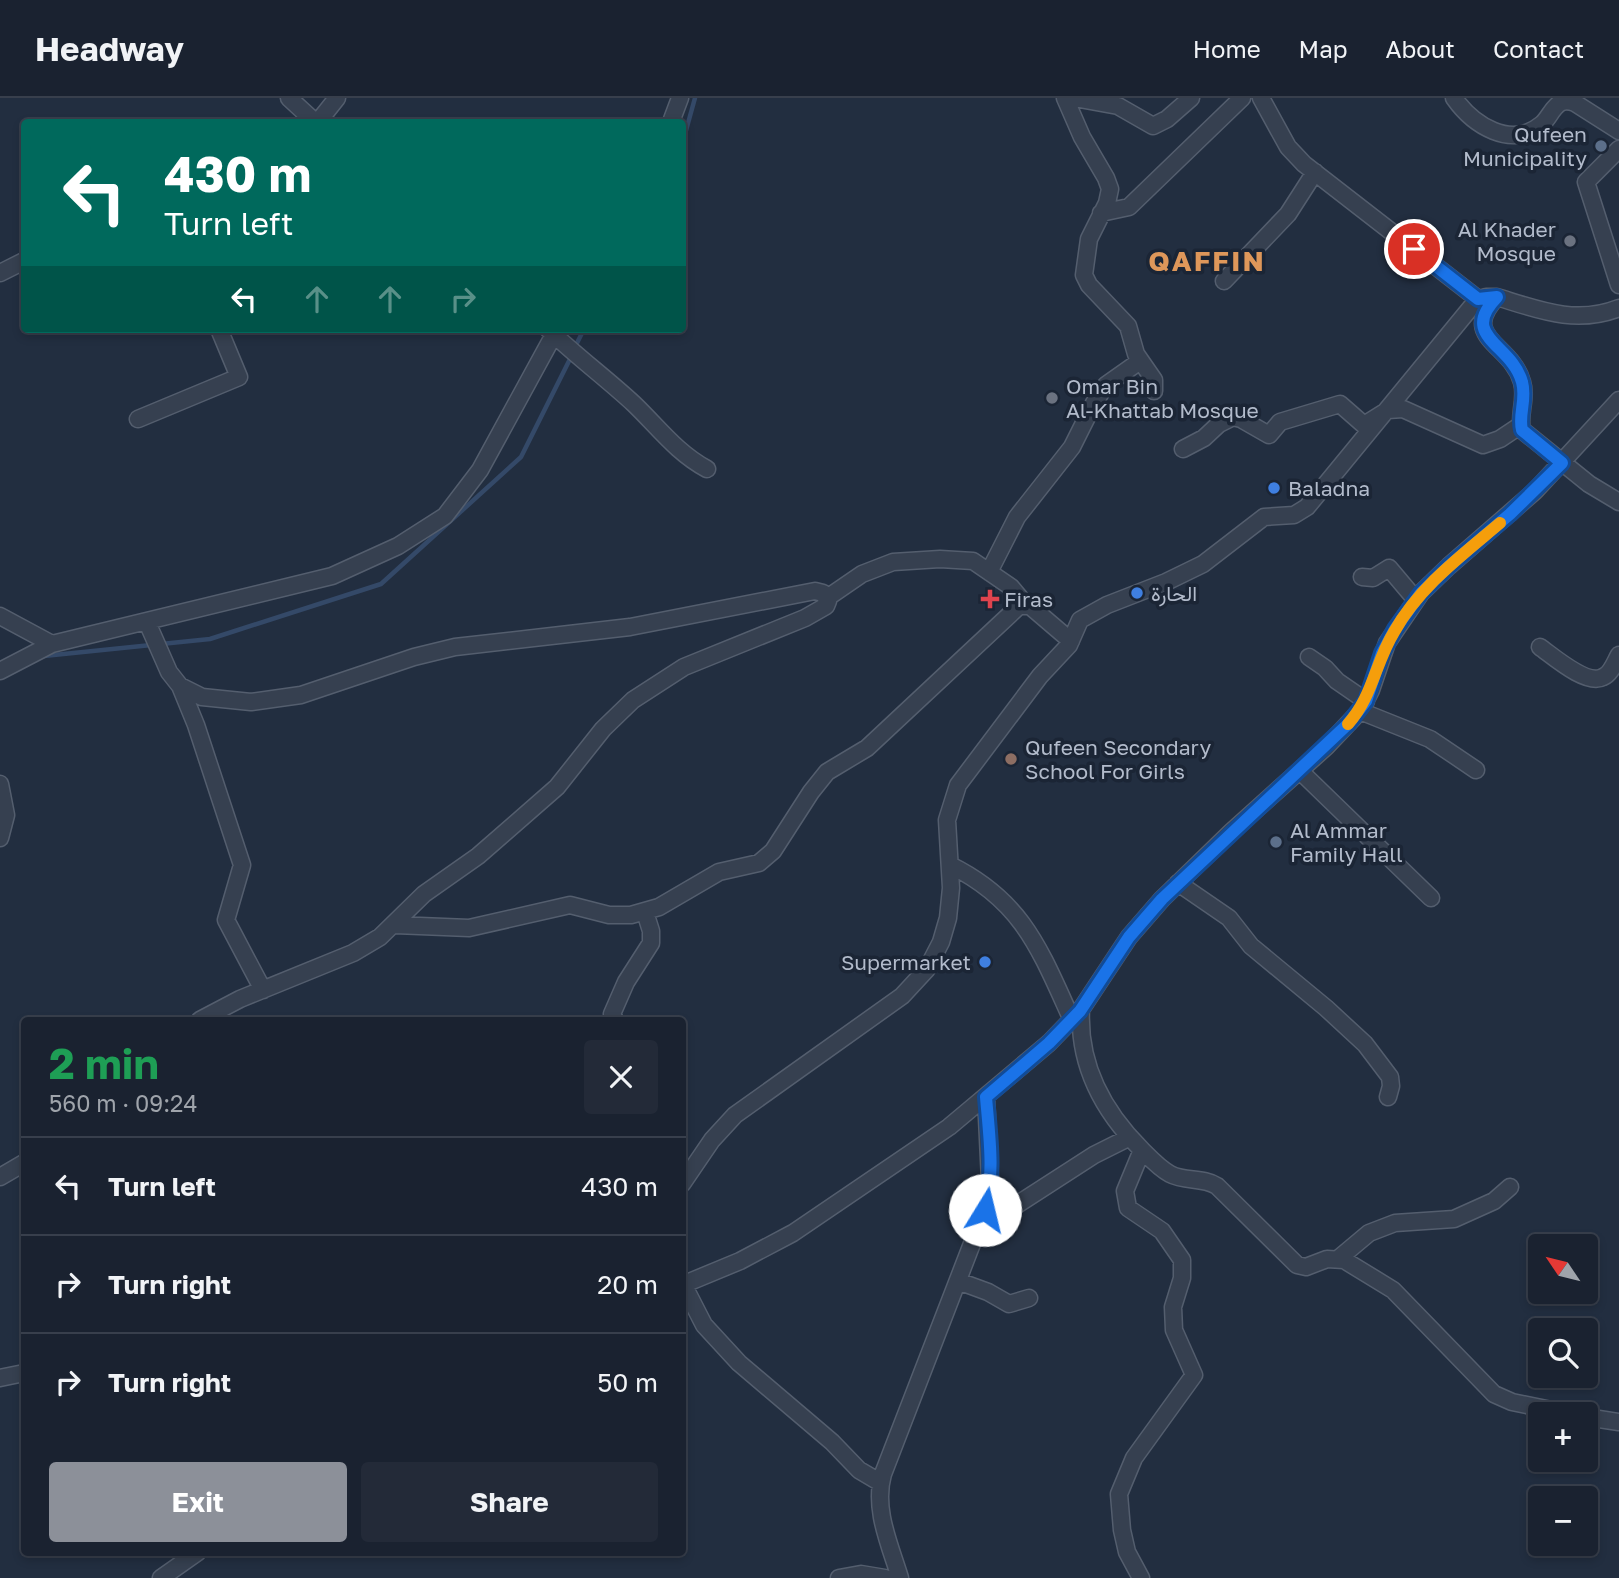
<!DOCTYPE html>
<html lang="en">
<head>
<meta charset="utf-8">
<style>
  body { margin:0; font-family:"Golos Text",Vazirmatn,sans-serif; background:#232a38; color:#f1f3f6; height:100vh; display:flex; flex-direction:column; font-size:26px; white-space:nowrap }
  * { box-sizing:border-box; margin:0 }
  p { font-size:23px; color:#9fa4ab }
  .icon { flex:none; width:38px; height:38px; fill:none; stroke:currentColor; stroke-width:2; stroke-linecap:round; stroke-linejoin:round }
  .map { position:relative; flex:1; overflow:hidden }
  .details { position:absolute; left:21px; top:919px; width:665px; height:539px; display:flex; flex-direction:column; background:#1a2230; border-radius:7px; box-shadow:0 4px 10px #0003,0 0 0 2px #383f4c }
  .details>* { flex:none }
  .banner { position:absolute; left:21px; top:21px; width:665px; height:214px; border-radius:7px; box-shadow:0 4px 10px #0003,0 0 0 2px #383f4c; background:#00695c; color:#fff; overflow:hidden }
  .needle { width:46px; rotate:305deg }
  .controls { position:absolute; left:1528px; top:1136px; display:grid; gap:14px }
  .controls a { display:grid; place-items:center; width:70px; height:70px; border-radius:7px; background:#1a2230; box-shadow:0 4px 10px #0003,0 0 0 2px #383f4c; font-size:35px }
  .pin { position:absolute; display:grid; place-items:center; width:60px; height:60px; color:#fff; margin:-30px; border:4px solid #fff; border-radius:50%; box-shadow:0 2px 7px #0007 }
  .me { position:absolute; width:77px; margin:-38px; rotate:9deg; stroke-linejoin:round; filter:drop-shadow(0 0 5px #0008) }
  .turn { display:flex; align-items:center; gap:24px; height:147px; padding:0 28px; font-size:32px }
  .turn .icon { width:91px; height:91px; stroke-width:2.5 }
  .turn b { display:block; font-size:49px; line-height:60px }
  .lanes { display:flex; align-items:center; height:66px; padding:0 28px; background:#0003; justify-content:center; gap:35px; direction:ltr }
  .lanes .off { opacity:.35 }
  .round { display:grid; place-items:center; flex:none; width:74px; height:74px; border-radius:7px; background:#232a38 }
  .overview { display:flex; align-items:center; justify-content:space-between; height:119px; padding:0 28px }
  h1 { font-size:42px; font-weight:700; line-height:52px; color:#1e9e55 }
  .action { display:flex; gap:14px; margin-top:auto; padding:14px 28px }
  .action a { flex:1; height:80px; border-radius:7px; background:#8c9099; color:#fff; font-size:28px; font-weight:700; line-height:80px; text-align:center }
  .action a+a { background:#232a38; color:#f1f3f6 }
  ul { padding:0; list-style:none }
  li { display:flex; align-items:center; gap:21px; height:98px; padding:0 28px; border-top:2px solid #383f4c }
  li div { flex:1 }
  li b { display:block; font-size:26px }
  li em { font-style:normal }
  header { display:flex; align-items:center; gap:42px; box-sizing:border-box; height:98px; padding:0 35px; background:#1a2230; border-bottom:2px solid #383f4c }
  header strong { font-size:33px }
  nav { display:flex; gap:38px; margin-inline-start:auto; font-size:24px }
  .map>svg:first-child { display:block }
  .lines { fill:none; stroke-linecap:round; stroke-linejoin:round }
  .stream { stroke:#344968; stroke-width:4.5 }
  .minor-casing { stroke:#545e6e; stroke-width:19 }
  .minor { stroke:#364050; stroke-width:16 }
  .route-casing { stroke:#114b97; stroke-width:18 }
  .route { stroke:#1a73e8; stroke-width:12 }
  .slow { stroke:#f59e0b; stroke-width:12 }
  .service-dot { fill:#5c6f8a; stroke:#1b2535; stroke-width:2.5 }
  .worship-dot { fill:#6b7280; stroke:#1b2535; stroke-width:2.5 }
  .shop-dot { fill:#3f7fe0; stroke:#1b2535; stroke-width:2.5 }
  .health-dot { fill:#e0444e; stroke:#1b2535; stroke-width:2.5 }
  .education-dot { fill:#8d6e63; stroke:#1b2535; stroke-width:2.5 }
  .labels { text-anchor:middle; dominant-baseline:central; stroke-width:7; stroke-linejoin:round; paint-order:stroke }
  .poi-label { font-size:21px; fill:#b2bbcb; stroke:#1b2535; text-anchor:start }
  .district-label { font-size:28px; font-weight:bold; letter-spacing:2px; fill:#de975a; stroke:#1b2535 }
</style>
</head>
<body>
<header>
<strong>Headway</strong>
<nav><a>Home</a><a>Map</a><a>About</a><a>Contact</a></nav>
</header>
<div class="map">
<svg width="1619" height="1480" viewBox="0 0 1619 1480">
  <rect width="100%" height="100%" fill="#222e40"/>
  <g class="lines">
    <path class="stream" d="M682,47L695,0
      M575,249L584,231
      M44,558L210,541L381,486L521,359L572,257"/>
    <defs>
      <path id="minor" d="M289,0L315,24
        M1065,0L1082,39L1106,80L1110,91L1107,105L1089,141L1084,177L1089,187L1128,228L1136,256L1154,282V293
        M1074,0L1118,8L1153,28L1167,21L1191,0
        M1261,0L1288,49L1304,66L1478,201
        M1454,0C1473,27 1511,52 1542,26C1549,20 1552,10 1560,5C1565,2 1570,3 1575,5L1619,33
        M318,24L337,0
        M671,24L680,0
        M1619,51L1586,84L1619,187
        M1101,115L1129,109L1242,0
        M0,175L24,163
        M1224,183L1288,116L1315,74
        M1497,199C1458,240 1512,246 1522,284C1527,301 1518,317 1522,332L1589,386L1619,404
        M548,231C576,258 606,280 634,306C658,329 677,355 707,371
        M138,321L239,279L219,231
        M1183,351L1204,340L1219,326L1233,319L1241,321L1269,337L1280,324L1340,306L1364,327L1388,312L1403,311L1483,347L1500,341L1521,327
        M989,474L1017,419L1072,349L1094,305L1106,287L1140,263
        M1362,479L1373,480L1389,470L1416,502
        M827,500L862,476L893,464L940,461L973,463L1011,489L1026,507
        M0,518L52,546
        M147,524L169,574L180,588L202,599L251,604L301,597L414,559L455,549L630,529L815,493L823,495L828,503L826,508L805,520L684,569L633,602L603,631L557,689L478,758L424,796L380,839L353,855L240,901L200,922
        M1540,549C1554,559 1587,588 1603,579C1611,576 1615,564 1619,557
        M1309,559L1325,570L1337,583L1366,603
        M0,573L52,546L332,478L398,448L445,418L480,372L557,231
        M180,588L196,627L242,767L226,822L263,892
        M1360,613L1430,641L1476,672
        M1300,673L1431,800
        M0,686L6,717L0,740
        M950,767C1023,803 1040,852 1072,922
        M1178,785L1229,820L1251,848L1326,910L1365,946L1390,979L1391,988L1388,999
        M395,827L469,830L570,807L609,817H631L659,809L719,774L759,765L773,753L811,694L827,674L867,650L1019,508H1030L1071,543
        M1081,911C1078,966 1103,1013 1141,1051C1150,1060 1159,1070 1170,1076C1185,1084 1203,1079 1217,1088L1297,1167L1306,1169L1327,1161L1344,1162L1393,1192L1494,1296L1512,1304L1571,1316
        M615,922L612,916L626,884L651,845V833L645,814
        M0,1079L24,1065
        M682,1086L712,1042L735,1017L902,898L927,871L941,844L948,820L951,790L947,722L958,687L1040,578L1069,547L1080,522L1107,507L1166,484L1203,466L1264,419L1294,417L1307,409L1477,202L1486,199H1497C1539,212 1576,227 1619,210
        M980,1123L998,1119L1094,1057L1130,1039
        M1338,1161L1369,1135L1395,1125L1454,1121L1494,1103L1510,1089
        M958,1183L988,1194L1009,1206L1029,1200
        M683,1186L704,1227L739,1265L832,1344L859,1372L881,1385
        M682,1187L740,1163L793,1135L949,1029L1049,945L1080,913L1129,839L1162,801L1231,734L1326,649L1360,613L1371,592L1387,545L1421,495L1449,468L1535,393L1619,302
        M0,1280L24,1275
        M1586,1319L1619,1324
        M161,1480L198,1454
        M839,1480L861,1476L885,1480
        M900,1480C890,1447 873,1411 883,1376L985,1112L990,1083L986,999
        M1141,1480L1127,1454L1122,1432L1119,1396L1134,1360L1194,1277L1174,1232L1173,1209L1182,1180V1162L1162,1133L1128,1110L1125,1093L1142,1052"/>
    </defs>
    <use href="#minor" class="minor-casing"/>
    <use href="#minor" class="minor"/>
  </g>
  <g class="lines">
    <defs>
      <path id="route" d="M985,1112C995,1076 989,1036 986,999L1049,945L1080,913L1129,839L1162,801L1348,626L1366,603L1382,555L1395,531L1421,495L1449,468L1510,416L1562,365L1522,332C1518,317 1527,301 1522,284C1512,246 1458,239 1497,199L1478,201L1414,151"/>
    </defs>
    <use href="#route" class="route-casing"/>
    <use href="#route" class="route"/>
    <path class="slow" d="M1348,626C1373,598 1375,565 1394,534C1419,489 1461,458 1500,425"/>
  </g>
  <g class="service-dot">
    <circle cx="1601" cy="48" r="7"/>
    <circle cx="1276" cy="744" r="7"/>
  </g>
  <g class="worship-dot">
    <circle cx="1570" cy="143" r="7"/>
    <circle cx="1052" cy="300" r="7"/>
  </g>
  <g class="shop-dot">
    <circle cx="1274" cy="390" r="7"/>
    <circle cx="1137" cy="495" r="7"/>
    <circle cx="985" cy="864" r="7"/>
  </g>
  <path class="health-dot" d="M986.5 490.5h7v7h7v7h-7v7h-7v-7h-7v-7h7z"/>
  <circle class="education-dot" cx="1011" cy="661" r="7"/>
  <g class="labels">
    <g class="poi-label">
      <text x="1587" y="36" text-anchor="end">Qufeen<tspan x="1587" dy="24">Municipality</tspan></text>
      <text x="1556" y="131" text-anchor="end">Al Khader<tspan x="1556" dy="24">Mosque</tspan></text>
      <text x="1066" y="288">Omar Bin<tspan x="1066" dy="24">Al-Khattab Mosque</tspan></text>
      <text x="1288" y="390">Baladna</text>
      <text x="1151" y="495">الحارة</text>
      <text x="1004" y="501">Firas</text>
      <text x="1025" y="649">Qufeen Secondary<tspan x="1025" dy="24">School For Girls</tspan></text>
      <text x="1290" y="732">Al Ammar<tspan x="1290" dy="24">Family Hall</tspan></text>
      <text x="971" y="864" text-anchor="end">Supermarket</text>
    </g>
    <g class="district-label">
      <text x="1207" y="162">QAFFIN</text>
    </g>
  </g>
</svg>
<div class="controls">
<a><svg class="needle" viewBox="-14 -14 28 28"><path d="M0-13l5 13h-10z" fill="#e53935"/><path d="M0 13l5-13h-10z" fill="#9fa4ab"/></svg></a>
<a><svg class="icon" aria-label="search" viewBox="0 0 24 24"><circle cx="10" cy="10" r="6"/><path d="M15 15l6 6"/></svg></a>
<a>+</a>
<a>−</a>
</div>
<div class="pin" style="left:1414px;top:151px;background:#d93025"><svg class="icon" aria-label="arrive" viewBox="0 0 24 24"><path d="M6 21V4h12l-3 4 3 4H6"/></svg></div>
<svg class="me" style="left:985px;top:1112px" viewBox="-20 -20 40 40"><circle r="19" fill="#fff"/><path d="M0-13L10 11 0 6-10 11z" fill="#1a73e8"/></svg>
<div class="banner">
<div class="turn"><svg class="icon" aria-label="left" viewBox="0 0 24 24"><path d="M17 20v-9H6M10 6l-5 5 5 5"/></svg><div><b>430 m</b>Turn left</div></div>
<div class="lanes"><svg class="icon" aria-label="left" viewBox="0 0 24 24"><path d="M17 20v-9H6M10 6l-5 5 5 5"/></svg><svg class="icon off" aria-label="ahead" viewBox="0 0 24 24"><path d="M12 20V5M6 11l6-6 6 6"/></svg><svg class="icon off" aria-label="ahead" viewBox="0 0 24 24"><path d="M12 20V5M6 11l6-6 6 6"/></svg><svg class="icon off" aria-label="right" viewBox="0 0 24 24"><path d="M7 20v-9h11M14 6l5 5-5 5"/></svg></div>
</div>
<section class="details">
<div class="overview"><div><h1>2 min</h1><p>560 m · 09:24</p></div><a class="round"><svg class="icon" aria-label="close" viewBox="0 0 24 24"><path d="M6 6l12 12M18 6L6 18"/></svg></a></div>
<ul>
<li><svg class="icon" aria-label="left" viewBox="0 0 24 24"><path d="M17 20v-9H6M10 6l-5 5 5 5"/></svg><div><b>Turn left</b></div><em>430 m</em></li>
<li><svg class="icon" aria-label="right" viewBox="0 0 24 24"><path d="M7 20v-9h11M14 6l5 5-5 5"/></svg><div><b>Turn right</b></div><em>20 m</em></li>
<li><svg class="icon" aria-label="right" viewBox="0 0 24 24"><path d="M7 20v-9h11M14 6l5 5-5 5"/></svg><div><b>Turn right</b></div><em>50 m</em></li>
</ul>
<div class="action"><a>Exit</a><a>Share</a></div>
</section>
</div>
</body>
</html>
